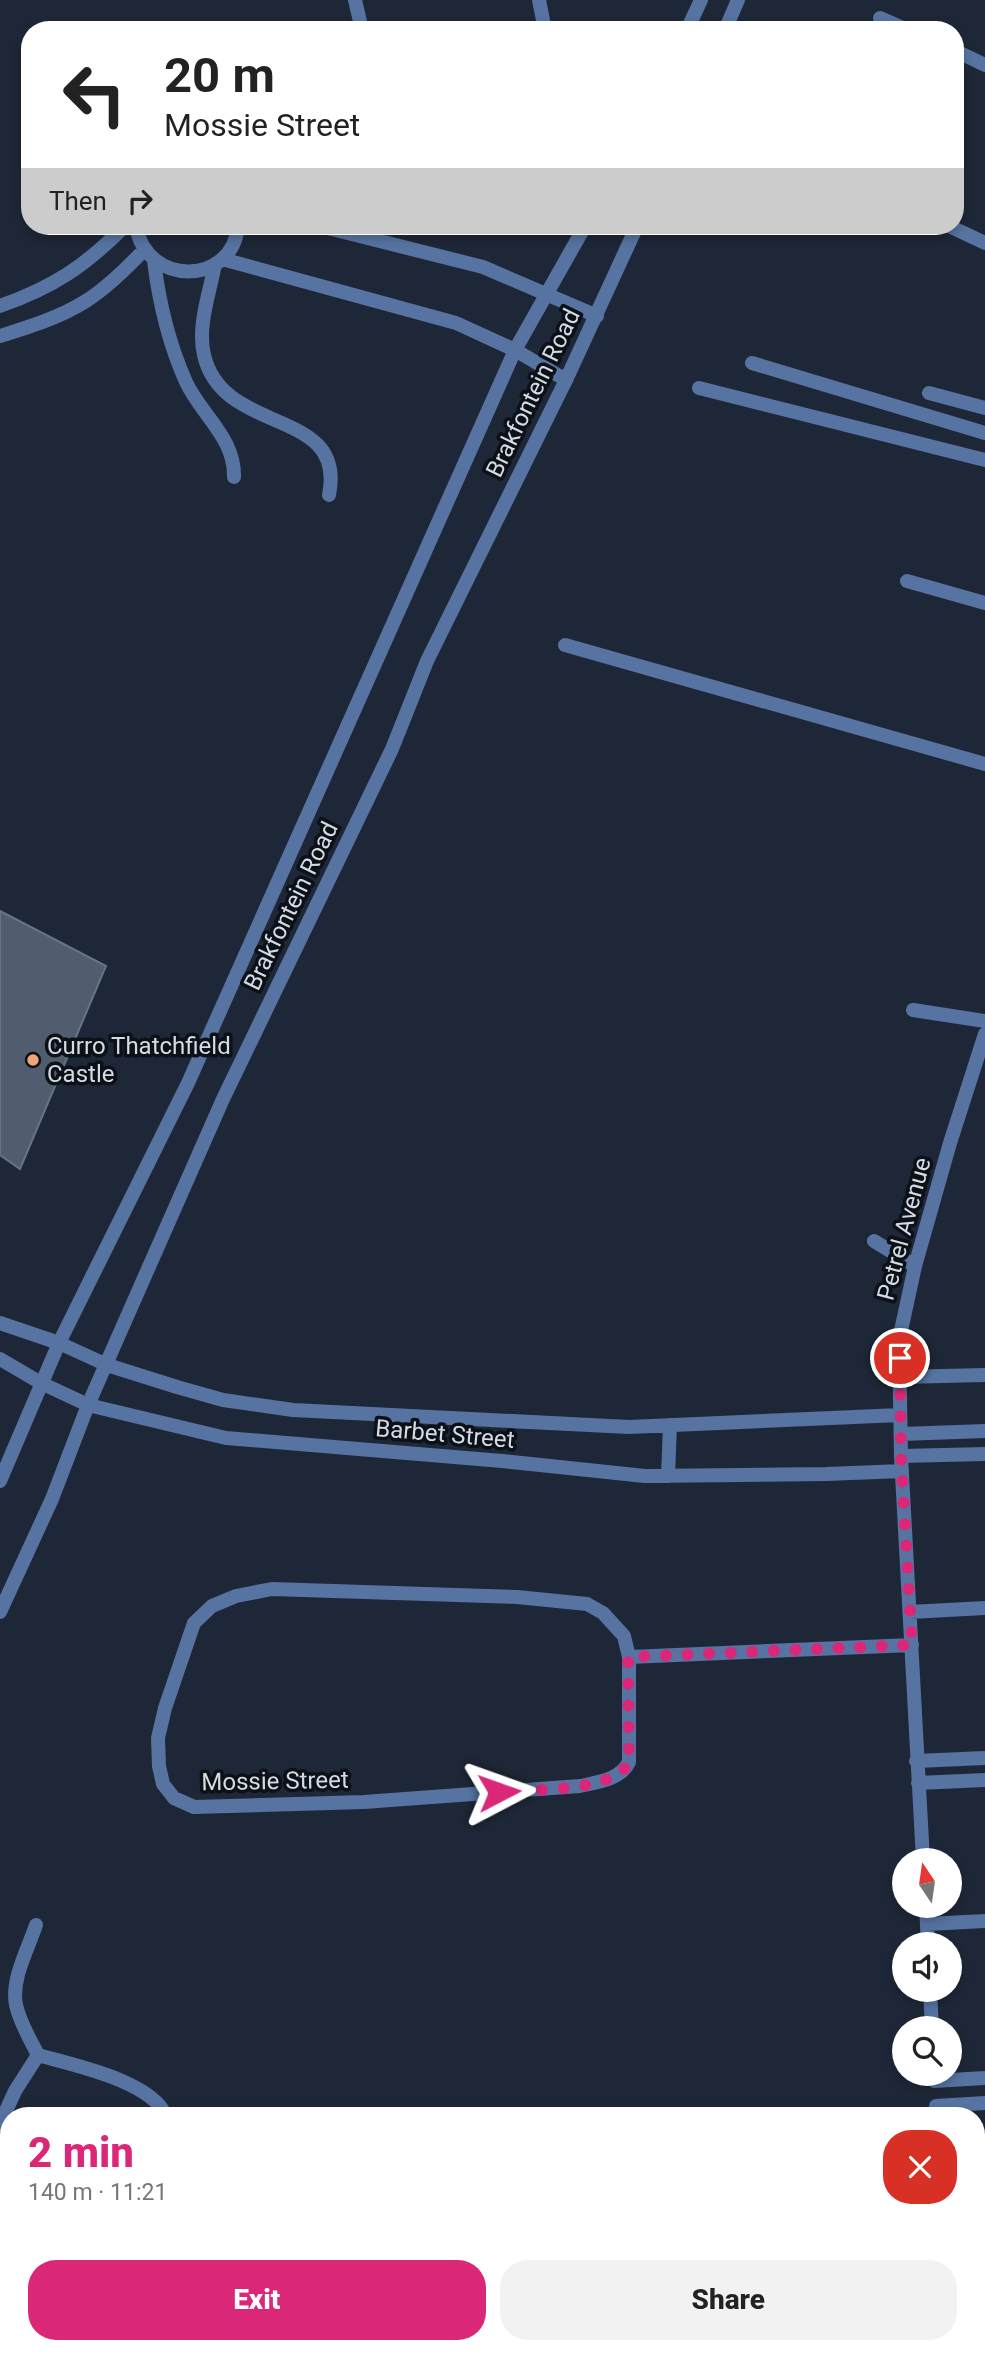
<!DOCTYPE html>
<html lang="en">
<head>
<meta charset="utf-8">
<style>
  body { margin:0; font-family:Roboto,sans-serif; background:#f2f2f2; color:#222; height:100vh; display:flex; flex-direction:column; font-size:26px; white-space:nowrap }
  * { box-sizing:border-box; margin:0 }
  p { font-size:23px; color:#767676 }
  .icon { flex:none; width:38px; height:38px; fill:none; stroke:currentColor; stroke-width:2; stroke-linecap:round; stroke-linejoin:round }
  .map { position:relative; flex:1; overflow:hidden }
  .drawer { position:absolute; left:0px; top:2107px; width:985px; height:247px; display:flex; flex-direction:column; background:#fff; border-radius:28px 28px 0 0; box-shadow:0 4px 10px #0003 }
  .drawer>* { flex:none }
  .top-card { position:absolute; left:21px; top:21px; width:943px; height:214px; border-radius:28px; box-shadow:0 4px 10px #0003; background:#fff; color:#222; overflow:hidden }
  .needle { width:46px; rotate:347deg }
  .controls { position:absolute; left:892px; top:1848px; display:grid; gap:14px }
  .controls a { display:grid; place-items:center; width:70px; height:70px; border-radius:50%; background:#fff; box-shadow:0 4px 10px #0003; font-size:35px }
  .pin { position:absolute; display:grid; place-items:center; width:60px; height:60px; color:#fff; margin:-30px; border:4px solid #fff; border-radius:50%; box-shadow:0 2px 7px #0007 }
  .me { position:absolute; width:77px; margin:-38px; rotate:86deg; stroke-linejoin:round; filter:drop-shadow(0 0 5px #0008) }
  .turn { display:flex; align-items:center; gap:24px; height:147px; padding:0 28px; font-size:32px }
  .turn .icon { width:91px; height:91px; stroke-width:2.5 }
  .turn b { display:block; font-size:49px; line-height:60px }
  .then { display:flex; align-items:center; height:66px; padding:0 28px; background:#0003; gap:14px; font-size:26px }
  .round { display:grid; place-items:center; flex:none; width:74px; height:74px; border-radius:28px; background:#f2f2f2 }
  .overview { display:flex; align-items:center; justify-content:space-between; height:119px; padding:0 28px }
  h1 { font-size:42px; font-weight:800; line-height:52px; color:#db2777 }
  .action { display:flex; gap:14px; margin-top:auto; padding:14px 28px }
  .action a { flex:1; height:80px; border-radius:28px; background:#db2777; color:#fff; font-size:28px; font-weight:800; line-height:80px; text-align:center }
  .action a+a { background:#f2f2f2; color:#222 }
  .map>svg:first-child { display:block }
  .building { fill:#515c6e; stroke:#687486; stroke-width:2 }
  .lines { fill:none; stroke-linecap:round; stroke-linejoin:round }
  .service { stroke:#5673a1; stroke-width:14 }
  .minor { stroke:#5673a1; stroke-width:14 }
  .tertiary { stroke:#5673a1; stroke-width:14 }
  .route { stroke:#db2777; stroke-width:12; stroke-dasharray:0 21.6 }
  .poi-dot { fill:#f0a378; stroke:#0c1017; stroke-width:2.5 }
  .labels { text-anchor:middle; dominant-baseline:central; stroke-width:7; stroke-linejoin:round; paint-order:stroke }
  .street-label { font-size:24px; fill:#d4dbe5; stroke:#0c1017 }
  .poi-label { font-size:24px; fill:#d4dbe5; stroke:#0c1017; text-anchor:start }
</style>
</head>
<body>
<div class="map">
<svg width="985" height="2353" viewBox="0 0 985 2353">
  <rect width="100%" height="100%" fill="#1e2737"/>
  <path class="building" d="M0,911L106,966L20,1169L0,1155Z"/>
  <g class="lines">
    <path class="service" d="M136,226C146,287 233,286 238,226
      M320,226L483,267L597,316
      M222,259L456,323L515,350L566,380
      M154,261C159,302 169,344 186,382C202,416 235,438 234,477
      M215,264C210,292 197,326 204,355C223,437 347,406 329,495
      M0,306C54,287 85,266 125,226
      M0,336C29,327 61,317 86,301C108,287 126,269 144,250"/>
    <path class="minor" d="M355,0L362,30
      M539,0L545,30
      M880,18L907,30
      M956,51L985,65
      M949,226L985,243
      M752,363L985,433
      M699,388L985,460
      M929,393L985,408
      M907,581L985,603
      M565,645L985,764
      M913,1010L985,1021
      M874,1241L915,1266
      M0,1323L59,1343L107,1365L177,1387L223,1400L293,1410L629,1427L900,1415
      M0,1359L41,1383L88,1405L226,1438L502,1461L645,1476L826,1474L902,1471
      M900,1377L985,1375
      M901,1434L985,1431
      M901,1456L985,1454
      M668,1476L670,1425
      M272,1589L517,1597L587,1604L603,1613L624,1636L629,1657V1762C620,1780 598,1782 580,1786L364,1802L194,1807L174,1798L163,1784L159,1766L158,1738L165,1708L194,1623L212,1606L236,1596Z
      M910,1612L985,1608
      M629,1657L912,1645
      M916,1761L985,1758
      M918,1783L985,1780
      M923,1860L901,1456L899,1340L915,1266L950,1143L985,1034
      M926,1906L928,1944
      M927,1924L985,1921
      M36,1925C28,1949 11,1979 16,2005C20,2023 30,2039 38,2055
      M930,1990L932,2028
      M934,2081L985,2078
      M936,2106L985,2103
      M0,2124L15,2091L38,2055C73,2065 152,2081 166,2116
      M976,2340L985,2347
      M200,2345L201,2353
      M584,2353L592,2345"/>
    <path class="tertiary" d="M687,30L701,0
      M725,30L738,0
      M0,1481L59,1343L188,1083L515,350L585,226
      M0,1612L52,1499L88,1405L223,1099L392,749L427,661L566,380L637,226"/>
  </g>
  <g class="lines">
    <path class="route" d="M499,1792C530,1789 615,1793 629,1762L628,1657L912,1645L901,1457L900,1358"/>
  </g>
  <circle class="poi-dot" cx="33" cy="1060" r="7"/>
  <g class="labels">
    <g class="street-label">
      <text transform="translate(533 393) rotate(-64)">Brakfontein Road</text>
      <text transform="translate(291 906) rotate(-64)">Brakfontein Road</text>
      <text transform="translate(904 1229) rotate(-75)">Petrel Avenue</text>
      <text transform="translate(445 1434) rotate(5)">Barbet Street</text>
      <text transform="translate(275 1781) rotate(-1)">Mossie Street</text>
    </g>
    <g class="poi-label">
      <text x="47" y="1046">Curro Thatchfield<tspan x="47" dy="28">Castle</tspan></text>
    </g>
  </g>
</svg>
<div class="controls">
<a><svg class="needle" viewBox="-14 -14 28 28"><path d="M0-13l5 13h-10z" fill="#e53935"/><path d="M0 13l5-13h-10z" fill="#767676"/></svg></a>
<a><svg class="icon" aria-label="sound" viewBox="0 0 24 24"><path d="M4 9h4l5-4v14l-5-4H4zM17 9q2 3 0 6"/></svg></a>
<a><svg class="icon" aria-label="search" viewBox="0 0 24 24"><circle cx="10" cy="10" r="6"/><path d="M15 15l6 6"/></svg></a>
</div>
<div class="pin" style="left:900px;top:1358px;background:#d93025"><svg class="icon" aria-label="arrive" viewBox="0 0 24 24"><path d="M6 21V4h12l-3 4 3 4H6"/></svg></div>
<svg class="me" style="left:499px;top:1792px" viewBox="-20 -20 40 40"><path d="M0-17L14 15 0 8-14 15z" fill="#db2777" stroke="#fff" stroke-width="4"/></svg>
<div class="top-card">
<div class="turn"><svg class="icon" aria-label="left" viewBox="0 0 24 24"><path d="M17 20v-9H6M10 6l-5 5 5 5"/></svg><div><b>20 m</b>Mossie Street</div></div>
<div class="then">Then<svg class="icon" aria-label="right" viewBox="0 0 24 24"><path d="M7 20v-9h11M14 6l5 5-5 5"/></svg></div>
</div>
<section class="drawer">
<div class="overview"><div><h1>2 min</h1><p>140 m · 11:21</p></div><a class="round" style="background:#d93025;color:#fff"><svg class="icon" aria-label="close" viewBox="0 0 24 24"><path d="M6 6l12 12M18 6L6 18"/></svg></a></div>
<div class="action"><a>Exit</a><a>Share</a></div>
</section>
</div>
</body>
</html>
